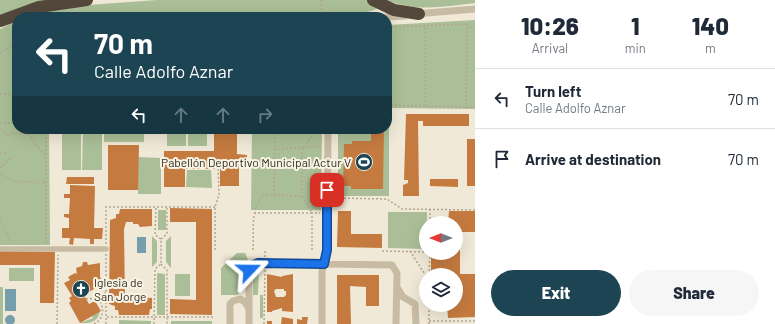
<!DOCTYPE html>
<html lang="en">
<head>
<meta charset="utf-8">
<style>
  body { margin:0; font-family:Barlow,sans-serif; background:#f6f6f7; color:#1f2937; height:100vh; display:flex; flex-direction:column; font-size:15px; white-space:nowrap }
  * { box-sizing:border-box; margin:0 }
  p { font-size:13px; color:#747a83 }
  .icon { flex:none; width:22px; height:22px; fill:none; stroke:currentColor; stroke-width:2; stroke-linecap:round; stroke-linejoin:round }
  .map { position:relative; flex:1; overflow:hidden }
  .side { display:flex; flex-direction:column; background:#fff; width:300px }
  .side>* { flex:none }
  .top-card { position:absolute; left:12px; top:12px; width:380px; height:122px; border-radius:16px; box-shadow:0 4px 16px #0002; background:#1c4453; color:#fff; overflow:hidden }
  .needle { width:26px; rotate:270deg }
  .buttons { position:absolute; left:419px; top:216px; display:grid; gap:8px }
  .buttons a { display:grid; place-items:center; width:44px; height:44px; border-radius:50%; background:#fff; box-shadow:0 4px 16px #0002; font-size:20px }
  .pin { position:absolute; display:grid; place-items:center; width:34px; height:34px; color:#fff; margin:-17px; border-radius:8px; box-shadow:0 2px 6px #0006 }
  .me { position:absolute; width:44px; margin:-22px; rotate:67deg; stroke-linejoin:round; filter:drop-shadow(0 0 3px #0008) }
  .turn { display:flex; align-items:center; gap:14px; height:84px; padding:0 16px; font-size:18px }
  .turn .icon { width:52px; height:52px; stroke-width:2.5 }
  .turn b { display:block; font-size:28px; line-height:34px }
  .lanes { display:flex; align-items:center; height:38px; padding:0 16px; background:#0003; justify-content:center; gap:20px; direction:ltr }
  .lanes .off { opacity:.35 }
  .eta { display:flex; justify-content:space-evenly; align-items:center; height:68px; text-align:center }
  .eta b { font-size:24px; font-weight:800; line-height:28px }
  .button { display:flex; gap:8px; margin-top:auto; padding:8px 16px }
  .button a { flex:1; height:46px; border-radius:24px; background:#1c4453; color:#fff; font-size:16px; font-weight:800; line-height:46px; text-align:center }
  .button a+a { background:#f6f6f7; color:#1f2937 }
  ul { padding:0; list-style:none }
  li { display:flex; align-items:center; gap:12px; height:60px; padding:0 16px; border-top:1px solid #e0e1e3 }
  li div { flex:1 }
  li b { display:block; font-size:15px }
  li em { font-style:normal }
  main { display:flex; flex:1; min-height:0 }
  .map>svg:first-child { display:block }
  .green { fill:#aabf97 }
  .water { fill:#769fad }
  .building { fill:#c57b40; fill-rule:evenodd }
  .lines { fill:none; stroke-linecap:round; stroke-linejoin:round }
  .path { stroke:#b3a68e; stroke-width:1.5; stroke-dasharray:2 2; stroke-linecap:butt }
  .pedestrian { stroke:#c8bba3; stroke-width:5.5 }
  .minor { stroke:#c8bba3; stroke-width:7 }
  .motorway { stroke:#54483c; stroke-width:12 }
  .route-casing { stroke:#114b97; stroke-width:10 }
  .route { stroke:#1a73e8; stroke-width:7 }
  .labels { text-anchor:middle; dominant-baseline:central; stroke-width:4; stroke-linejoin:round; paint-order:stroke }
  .poi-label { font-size:12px; fill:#332c25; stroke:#f8f3e3; text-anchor:end }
</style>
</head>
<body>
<main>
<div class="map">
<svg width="475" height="324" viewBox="0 0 475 324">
  <rect width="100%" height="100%" fill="#f0e9d7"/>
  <path class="green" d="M0,0H60L0,17Z
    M157,0H367L379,7C370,15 356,11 345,17H24L61,7Z
    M386,0H475V3C444,7 415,12 386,0Z
    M17,20V129H49L50,245H0V29Z
    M475,20V109L389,108V196H338V129H387V25Z
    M62,129H81V170H62Z
    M83,129H102V170H82Z
    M104,129H144V142H104Z
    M167,129H186V146H167Z
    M188,129H207V146H188Z
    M252,129H322L321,210H251Z
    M138,157L161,158V194H138Z
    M187,170H211L212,188L186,187Z
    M158,210H166V230H158Z
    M388,212H427L426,249L388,248Z
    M152,236L157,241V262L152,267Z
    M171,236V268L166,262V241Z
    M237,253H245L249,262L245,270L244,289L237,295H221V268Z
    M9,268H34V281H9Z
    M259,268L258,295H253V274Z
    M157,273L165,274V315H157Z
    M175,274H190V296H175Z
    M0,287H3V324H0Z
    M260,295H263V318H260Z
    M100,311C98,322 90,324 80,323L93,318L92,316Z
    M119,320L151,321V324H119Z
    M171,321H212V324H171Z"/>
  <path class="water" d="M137,237H146V253H137Z
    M5,289H16V311H5Z
    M5 320a5 5 0 1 1 10 0a5 5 0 1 1-10 0Z"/>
  <path class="building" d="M406,114H469V126H423V121H418L419,196H403V185L408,183V180H404Z
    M214,129L237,130V154L247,155V163H239V186H220V162H215V169H185V187H164V151H214Z
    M371,131H384L383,189H351V186H343L344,144H352V141H371Z
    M467,139H475V186H467Z
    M108,145H139L138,190H108Z
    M67,177H94V184H66Z
    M430,179H458V187L430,186Z
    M70,185L95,186L94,228H103L102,239H94V244H90V239L74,238L73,245L69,244L70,238H62V228H69V218L64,217V214H69L70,198H64V194H70Z
    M170,208L212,209V315L170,314V299L196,300V222H170Z
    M120,209H152V226L140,227L138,224H133V222H126L124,229L125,302H133V300H137L140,297L152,298V309H150L149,315H119L118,310H115V306L109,304L110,220L116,218V214H119Z
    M338,211H351V234H382V248L337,247Z
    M449,211H475V232H460V274H475V317L448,318L447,305H456V275L431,274V253H456V223H448Z
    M0,251L55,252L54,303H40V265H0Z
    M83,262H87L88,265L100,263V277L104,283L84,295L89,304L95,301L101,311L80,323L69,303L71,301L69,298L72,296L64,283L70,280L68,277L75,273L77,274L76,268L82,266Z
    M267,274L282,277V276L293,274V312L282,311V308L272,311V312H267ZM276,289H284V291H286V295L284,297H276L274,291Z
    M337,275H379V306H366V287L350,286L351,324H337Z
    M282,317L293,319V324H281Z
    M302,317H308L307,324H297V319L302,320Z
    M267,321H272V324H267Z"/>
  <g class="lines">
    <path class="path" d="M321,0L322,17
      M387,27L467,24V27
      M475,27H467L466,107H475
      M0,53L17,43
      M0,94H17
      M387,105L466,107
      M425,106V26
      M0,123H17
      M0,128L8,136L14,133L28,134L32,139
      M41,129L32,139L46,158
      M46,129V243
      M315,129L307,144L302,148L321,146
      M274,149L302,148V196L312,213
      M0,154L8,152
      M0,168L11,158
      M0,174L14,181L46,183
      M274,195L302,196
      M336,198L387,199L402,209L475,210
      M254,213H312
      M0,217L11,243
      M430,223V209
      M161,239L167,234V207
      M106,244V207H215
      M215,250V207L219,195L218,162
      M253,250C254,231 250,211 263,195H274L275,129
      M312,250V213H320
      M382,251L426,252
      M410,251L426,276
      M265,257V250
      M161,264L167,270V324
      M429,275L430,253
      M86,299L98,298L103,293H106
      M107,317H215
      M429,321H475
      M57,324L58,255
      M94,324C104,319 105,307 98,298
      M106,324V254
      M154,324L155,269L161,264V239L155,235L156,207
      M264,324L265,270
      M429,324V305"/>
    <path class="pedestrian" d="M0,249H106"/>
    <path class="minor" d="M415,14L475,9
      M387,17L405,16
      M397,287L403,297L415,304L416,324
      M230,324V304L233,301L240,299L245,302L249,309
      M249,324V270L253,264L262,263L392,265L397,273L396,324
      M322,324V272L327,250L328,129"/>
    <path class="motorway" d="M373,0L394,10L419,14
      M0,21L39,7L87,0"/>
  </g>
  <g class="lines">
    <defs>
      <path id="route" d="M249,270L251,266L258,263L324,264L327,250V190"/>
    </defs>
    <use href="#route" class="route-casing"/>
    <use href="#route" class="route"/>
  </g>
  <defs>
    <symbol id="stadium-disc" viewBox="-11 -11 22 22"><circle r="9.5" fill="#1c4453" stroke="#f8f3e3"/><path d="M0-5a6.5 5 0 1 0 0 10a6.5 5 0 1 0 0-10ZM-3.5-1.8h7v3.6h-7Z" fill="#fff"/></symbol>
    <symbol id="church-disc" viewBox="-11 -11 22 22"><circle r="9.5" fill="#1c4453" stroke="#f8f3e3"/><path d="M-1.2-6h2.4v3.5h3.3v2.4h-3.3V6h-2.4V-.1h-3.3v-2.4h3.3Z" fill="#fff"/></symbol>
  </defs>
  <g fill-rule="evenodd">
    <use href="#stadium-disc" x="354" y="152" width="20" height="20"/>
    <use href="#church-disc" x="71" y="279" width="20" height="20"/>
  </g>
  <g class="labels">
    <g class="poi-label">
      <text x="351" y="162">Pabellón Deportivo Municipal Actur V</text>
      <text x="94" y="282" text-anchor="start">Iglesia de<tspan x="94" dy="14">San Jorge</tspan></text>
    </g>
  </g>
</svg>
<div class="buttons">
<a><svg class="needle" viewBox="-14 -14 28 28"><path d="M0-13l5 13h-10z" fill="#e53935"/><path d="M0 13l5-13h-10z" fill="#747a83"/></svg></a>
<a><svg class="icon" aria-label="layers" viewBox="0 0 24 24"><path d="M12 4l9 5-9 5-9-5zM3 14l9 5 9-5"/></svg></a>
</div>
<div class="pin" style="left:327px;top:190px;background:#d93025"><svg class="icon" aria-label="arrive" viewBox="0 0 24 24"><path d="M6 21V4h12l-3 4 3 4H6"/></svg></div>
<svg class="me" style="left:249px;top:270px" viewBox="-20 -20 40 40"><path d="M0-17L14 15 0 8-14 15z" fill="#1a73e8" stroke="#fff" stroke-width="4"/></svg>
<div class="top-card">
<div class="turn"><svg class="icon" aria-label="left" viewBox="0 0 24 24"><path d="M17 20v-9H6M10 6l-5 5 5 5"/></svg><div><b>70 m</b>Calle Adolfo Aznar</div></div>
<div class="lanes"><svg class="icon" aria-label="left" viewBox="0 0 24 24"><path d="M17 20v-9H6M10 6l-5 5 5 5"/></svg><svg class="icon off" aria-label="ahead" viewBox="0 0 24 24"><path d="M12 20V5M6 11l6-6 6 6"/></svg><svg class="icon off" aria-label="ahead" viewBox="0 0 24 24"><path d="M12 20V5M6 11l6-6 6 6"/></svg><svg class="icon off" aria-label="right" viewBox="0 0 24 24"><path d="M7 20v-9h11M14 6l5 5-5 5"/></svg></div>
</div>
</div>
<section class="side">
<div class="eta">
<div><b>10:26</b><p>Arrival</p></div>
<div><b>1</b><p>min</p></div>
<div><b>140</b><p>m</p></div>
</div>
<ul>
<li><svg class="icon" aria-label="left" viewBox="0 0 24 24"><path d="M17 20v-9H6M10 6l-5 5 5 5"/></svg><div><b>Turn left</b><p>Calle Adolfo Aznar</p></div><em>70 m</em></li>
<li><svg class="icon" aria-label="arrive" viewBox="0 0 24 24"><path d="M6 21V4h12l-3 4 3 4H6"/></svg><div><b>Arrive at destination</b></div><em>70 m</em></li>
</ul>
<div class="button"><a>Exit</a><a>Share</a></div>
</section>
</main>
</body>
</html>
